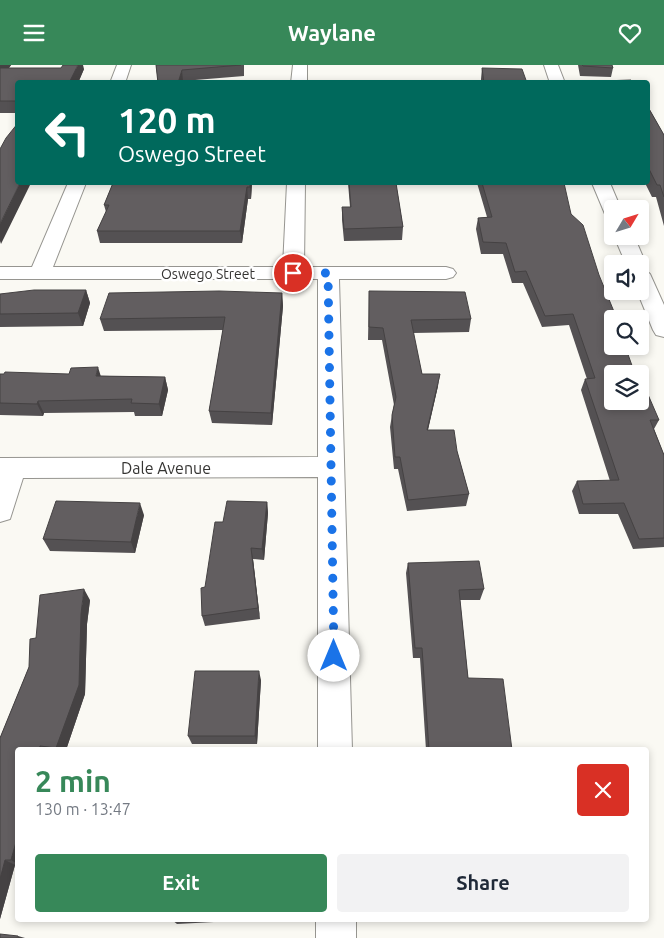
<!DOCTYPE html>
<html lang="en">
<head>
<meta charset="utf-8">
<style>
  body { margin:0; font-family:Ubuntu,sans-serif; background:#f2f2f3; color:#1f2937; height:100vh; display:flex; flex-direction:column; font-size:19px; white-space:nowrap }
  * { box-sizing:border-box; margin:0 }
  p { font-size:16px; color:#747a83 }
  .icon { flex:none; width:28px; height:28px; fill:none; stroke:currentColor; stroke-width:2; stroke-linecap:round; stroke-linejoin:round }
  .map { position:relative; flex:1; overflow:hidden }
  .details { position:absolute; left:15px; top:682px; width:634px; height:175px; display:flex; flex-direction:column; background:#fff; border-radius:5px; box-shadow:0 2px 8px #0003 }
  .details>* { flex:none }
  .top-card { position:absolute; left:15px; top:15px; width:635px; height:105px; border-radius:5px; box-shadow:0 2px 8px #0003; background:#00695c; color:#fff; overflow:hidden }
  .needle { width:32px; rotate:52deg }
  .tools { position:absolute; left:604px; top:135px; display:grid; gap:10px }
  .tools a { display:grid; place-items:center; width:45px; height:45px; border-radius:5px; background:#fff; box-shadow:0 2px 8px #0003; font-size:25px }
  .pin { position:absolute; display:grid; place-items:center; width:42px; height:42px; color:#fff; margin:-21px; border:2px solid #fff; border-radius:50%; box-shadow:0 1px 5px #0007 }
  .me { position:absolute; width:55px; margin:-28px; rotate:0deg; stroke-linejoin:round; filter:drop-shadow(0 0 4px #0008) }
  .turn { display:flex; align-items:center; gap:18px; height:105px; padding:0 20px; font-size:22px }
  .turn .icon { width:65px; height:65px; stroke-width:2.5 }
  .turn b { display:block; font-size:35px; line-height:42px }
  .round { display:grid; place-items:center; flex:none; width:52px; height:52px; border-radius:5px; background:#f2f2f3 }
  .overview { display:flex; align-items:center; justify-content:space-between; height:85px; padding:0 20px }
  h1 { font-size:30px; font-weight:700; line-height:38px; color:#378859 }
  .cta { display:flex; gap:10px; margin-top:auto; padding:10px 20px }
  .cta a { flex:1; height:58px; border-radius:5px; background:#378859; color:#fff; font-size:20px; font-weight:700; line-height:58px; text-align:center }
  .cta a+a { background:#f2f2f3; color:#1f2937 }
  header { display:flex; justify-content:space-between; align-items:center; height:65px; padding:0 20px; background:#378859; color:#fff; font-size:22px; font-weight:700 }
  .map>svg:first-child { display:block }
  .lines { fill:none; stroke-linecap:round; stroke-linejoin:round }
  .minor-casing { stroke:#969590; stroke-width:2 }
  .minor { fill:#fff; fill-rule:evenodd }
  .wall { fill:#545153 }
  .shaded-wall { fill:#454243 }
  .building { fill:#625e60; stroke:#454243 }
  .route { stroke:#1a73e8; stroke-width:9; stroke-dasharray:0 16.2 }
  .labels { text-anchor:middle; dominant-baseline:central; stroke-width:5; stroke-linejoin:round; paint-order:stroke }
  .far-street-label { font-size:14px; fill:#363533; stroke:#fff }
  .street-label { font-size:16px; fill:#363533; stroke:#fff }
</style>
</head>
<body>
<header><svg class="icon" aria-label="menu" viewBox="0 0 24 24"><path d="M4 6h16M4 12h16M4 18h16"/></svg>Waylane<svg class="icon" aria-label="heart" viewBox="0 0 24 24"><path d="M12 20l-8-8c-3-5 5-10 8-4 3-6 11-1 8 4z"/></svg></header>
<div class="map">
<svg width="664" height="873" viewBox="0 0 664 873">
  <rect width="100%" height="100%" fill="#faf9f3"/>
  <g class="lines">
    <defs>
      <path id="minor" d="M117,0H131L125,18H110Z
        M293,0H307V18H291Z
        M544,0H558L565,18H550Z
        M68,118H86L53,202H283L287,118H305L304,202H446L453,204L456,208L453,212L446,214H339L352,685H318V412L23,413L10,454L0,457V393L318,392V214H0V202H32Z
        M592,118H610L621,144H612V151L605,149Z
        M614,171H634L646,199L643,203L650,209L664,240V272L656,270L653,265L637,226H640V199H626Z
        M316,855H356V873H316Z"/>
    </defs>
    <use href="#minor" class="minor-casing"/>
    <use href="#minor" class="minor"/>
  </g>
  <path class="wall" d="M0,0H11L9,3L84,4L78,18H18V48H0Z
    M156,0H244V11L183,16V18H158Z
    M578,0H612L613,3L611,12L580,11Z
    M482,3L527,18H481V14Z
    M648,42L664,70V161L656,132H652L645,118H648Z
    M113,118H252L251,134H248L242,178H100L97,166L106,147L104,140Z
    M348,118H396L403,162L402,175L344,176L342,155V142H350Z
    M477,118H559L571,149L612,309L659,355L654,364L664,390V482L633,484L618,449H579L572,426L577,416H610L581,325L585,314H587L569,260L542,262L523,218H512L503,189H481L476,164L478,153L487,152Z
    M86,225L90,238L83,261L0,262V229Z
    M369,226L471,254L469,267L413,268L422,309L438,321L428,365L457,386L469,429L466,441L407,446L398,404H394L390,362L392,350L394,340L382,275H368Z
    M282,228L283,241L272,360L212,358L209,346L223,265L104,266L100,254Z
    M0,309L165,312L168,325L162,351H135L134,347L44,348L43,351L0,350Z
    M267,437L268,448L264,495L253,494L260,554L205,561L202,551L205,522Z
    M144,450L135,488L50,486L43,474Z
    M408,498L484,524L480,535H460L468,613L512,685H426L420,593H413L406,508Z
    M90,535L87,559L85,629L66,685H18V800H15L0,854V673L29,602L36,573Z
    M261,615L257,679H192L188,671Z
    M172,855H251L177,859Z"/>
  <path class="shaded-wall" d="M0,0H11L1,14L0,10Z
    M78,0H83L84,4L78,18H69Z
    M182,5L183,16V18H178Z
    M20,118H31L1,179L0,176V159Z
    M250,118H252L251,134L250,122Z
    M247,122L248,134L242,178L240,166Z
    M86,225L90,238L83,261L78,248Z
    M282,228L283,241L272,360L271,348Z
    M98,302L102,315L96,311Z
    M440,309L438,321L425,377L427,365Z
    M165,312L168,325L162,351L159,339Z
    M38,336L44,348L43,351L37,339Z
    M267,437L268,448L264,495L262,484Z
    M140,438L144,450L135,488L131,477Z
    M251,483L253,494L260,554L258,543Z
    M84,524L90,535L87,559L85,629L66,685H58L56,683L81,549Z
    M259,606L261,615L257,679L255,671Z
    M40,681L44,685H39Z
    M18,770V799L11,795Z
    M5,795L15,800L0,854V814Z
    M18,871L25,873H17Z"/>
  <path class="building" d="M63,0H78L69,18H18V36H0V3H61Z
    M156,0H241L182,5L178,18H158Z
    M582,0H612L613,3L583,1Z
    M482,3L522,4L527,18H484Z
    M631,15L632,18H603L602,16Z
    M648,42L664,70V132L660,120H657L648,102Z
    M18,58V118H20L0,159V84L6,73Z
    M113,118H250V122H247L240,166H97L109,140H104Z
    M349,118H396L403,162L344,164L342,142H351Z
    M482,118H564L571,149L583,160L599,210L617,254H612V281H625L635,309H612V336H640V324L641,325H646L659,355H650L664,390V473L639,474L624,438L583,439L577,416L619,415L585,314L595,313L573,249L545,251L526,206L515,207L506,178L483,177L478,153L492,152Z
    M34,225H86L78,248L0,249V229Z
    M219,226L282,228L271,348L209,346L225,252L100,254L109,228Z
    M369,226L465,227L471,254L411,255L422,309H440L427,365H454L457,386L469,429L408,435L400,392H395L392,350L396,332L383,263L369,262Z
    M98,302L96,311L165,312L159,339L131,338L132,334L38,336L37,339L0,338V309H4L5,307L69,309L71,303Z
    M56,436L140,438L131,477L43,474Z
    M227,436L267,437L262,484L251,483L258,543L202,551L201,523L205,522L215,457H223Z
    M479,496L484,524L459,525L468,613L503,614L512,685H429L422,583H415L408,498Z
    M84,524L81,549L79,620L56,683L40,681L39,685H18V770L11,795H5L0,814V673L29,602L30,574L36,573L40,530Z
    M195,606H259L255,671H188Z
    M0,869L18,871L17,873H0Z"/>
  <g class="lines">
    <path class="route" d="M293,208H328L334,591"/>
  </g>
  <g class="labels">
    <g class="far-street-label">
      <text x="208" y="209">Oswego Street</text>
    </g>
    <g class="street-label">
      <text x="166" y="403">Dale Avenue</text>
    </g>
  </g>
</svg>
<div class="tools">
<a><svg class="needle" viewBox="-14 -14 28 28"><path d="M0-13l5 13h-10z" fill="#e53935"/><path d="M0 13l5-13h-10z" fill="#747a83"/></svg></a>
<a><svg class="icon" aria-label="sound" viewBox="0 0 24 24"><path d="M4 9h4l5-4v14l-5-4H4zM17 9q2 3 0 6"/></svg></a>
<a><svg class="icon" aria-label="search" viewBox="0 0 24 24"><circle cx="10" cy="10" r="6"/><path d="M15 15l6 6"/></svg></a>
<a><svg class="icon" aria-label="layers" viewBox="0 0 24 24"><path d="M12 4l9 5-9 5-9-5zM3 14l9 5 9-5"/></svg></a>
</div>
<div class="pin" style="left:293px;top:208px;background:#d93025"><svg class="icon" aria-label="arrive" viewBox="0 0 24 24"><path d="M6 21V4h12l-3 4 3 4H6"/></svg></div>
<svg class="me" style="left:334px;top:591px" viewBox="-20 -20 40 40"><circle r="19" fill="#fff"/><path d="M0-13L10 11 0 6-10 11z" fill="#1a73e8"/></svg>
<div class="top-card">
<div class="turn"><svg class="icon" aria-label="left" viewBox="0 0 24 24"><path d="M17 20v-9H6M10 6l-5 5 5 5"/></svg><div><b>120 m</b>Oswego Street</div></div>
</div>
<section class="details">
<div class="overview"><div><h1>2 min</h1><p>130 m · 13:47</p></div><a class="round" style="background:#d93025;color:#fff"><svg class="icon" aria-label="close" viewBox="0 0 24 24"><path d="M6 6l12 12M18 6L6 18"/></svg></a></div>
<div class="cta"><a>Exit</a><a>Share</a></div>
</section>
</div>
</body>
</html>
